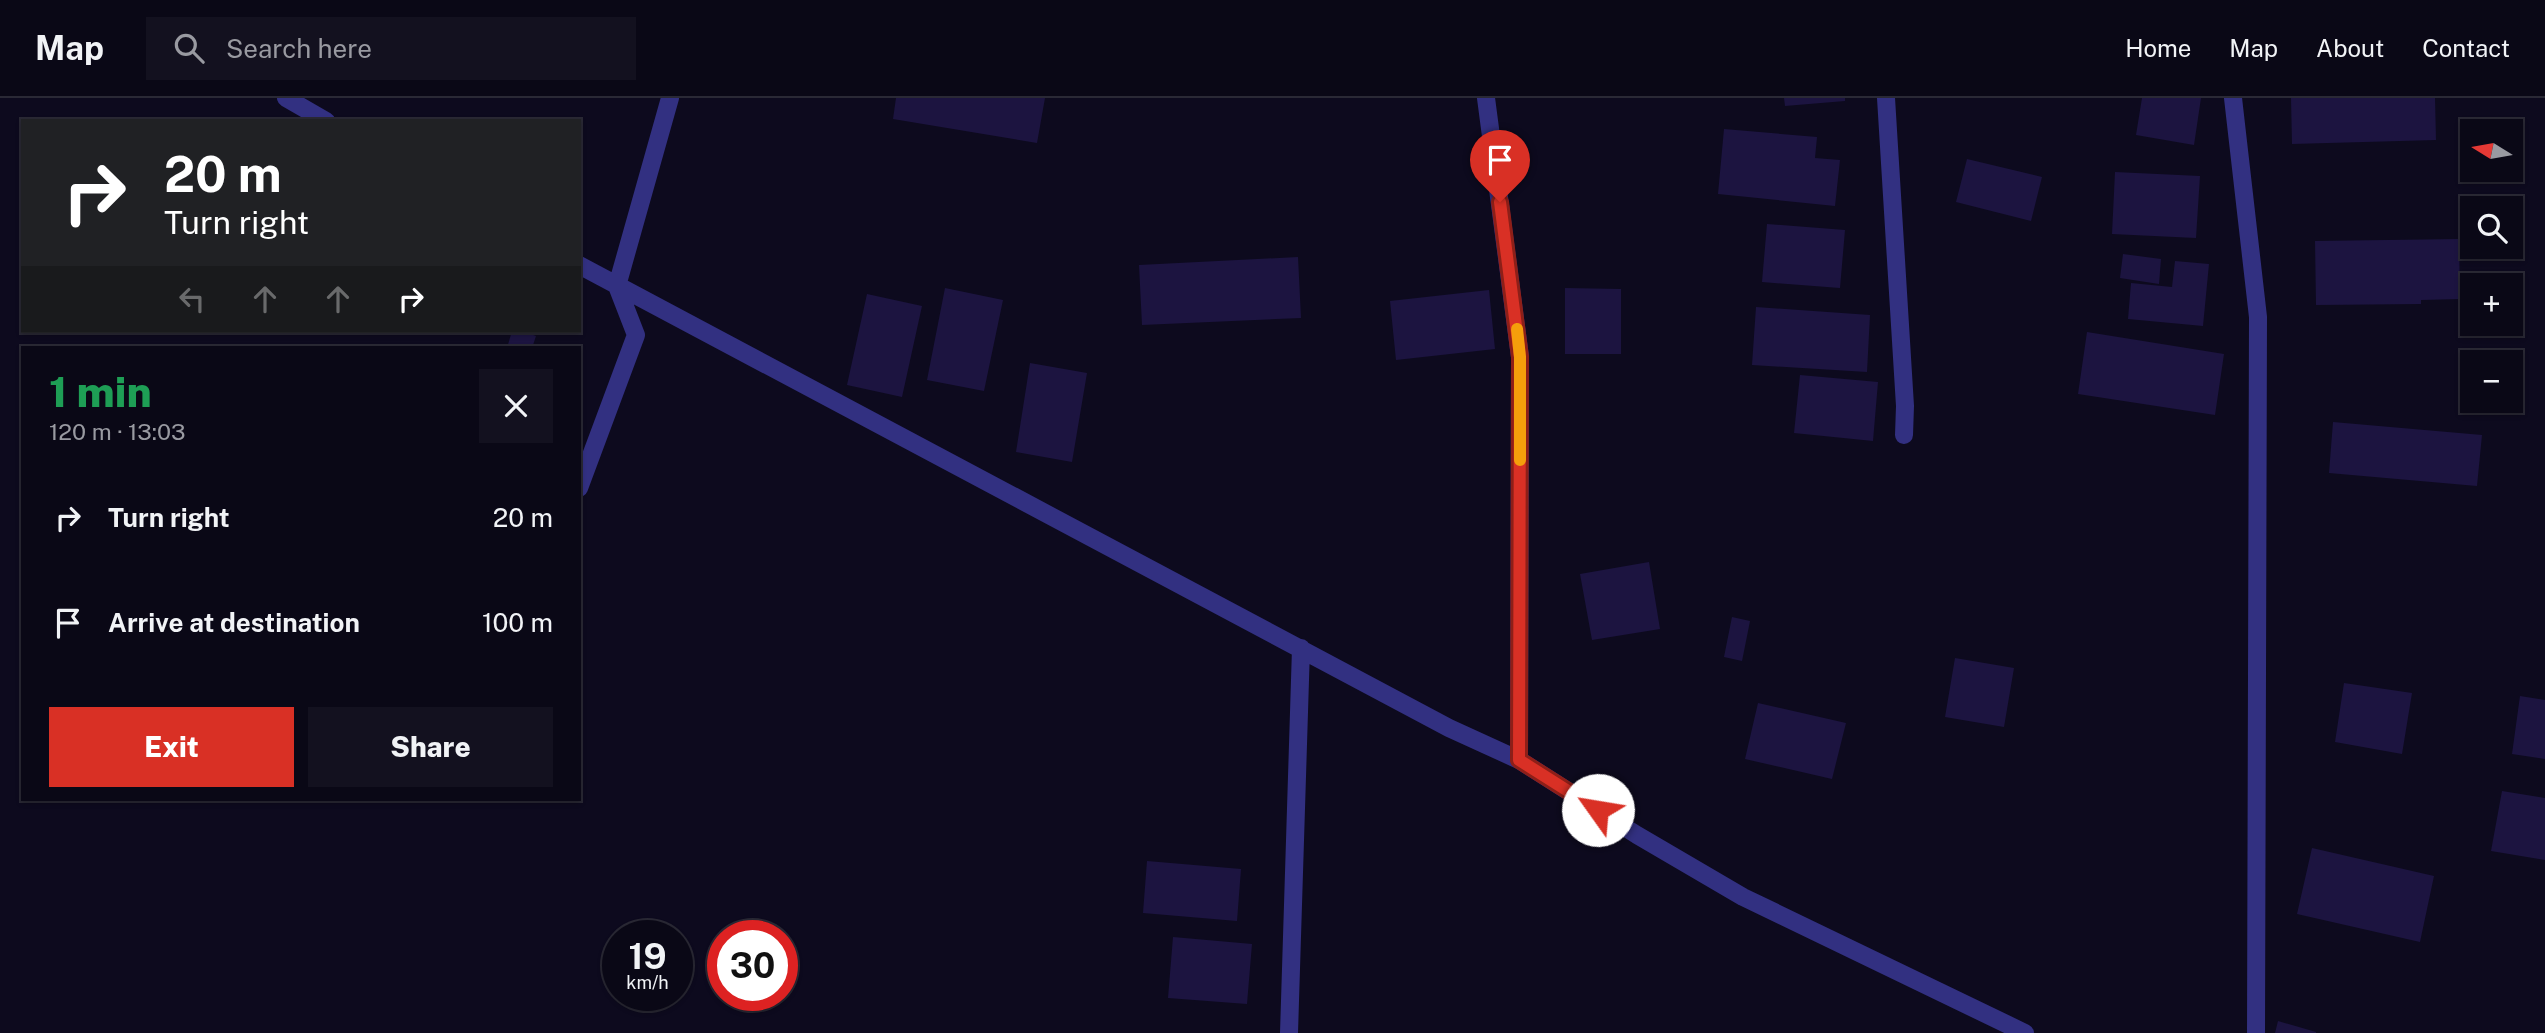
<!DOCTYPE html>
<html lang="en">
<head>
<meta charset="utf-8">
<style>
  body { margin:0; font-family:"Public Sans",sans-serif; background:#13111f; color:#f1f3f6; height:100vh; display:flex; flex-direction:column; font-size:26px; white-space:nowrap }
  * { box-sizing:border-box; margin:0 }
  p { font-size:23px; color:#999aa1 }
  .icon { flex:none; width:38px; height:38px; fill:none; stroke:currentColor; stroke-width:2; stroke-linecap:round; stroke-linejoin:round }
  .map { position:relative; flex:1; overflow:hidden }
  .sheet { position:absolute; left:21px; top:248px; width:560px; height:455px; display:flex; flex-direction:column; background:#0a0816; border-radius:0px; box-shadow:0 2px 5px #0004,0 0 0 2px #2a2935 }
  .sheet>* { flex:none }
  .top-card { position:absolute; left:21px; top:21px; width:560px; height:214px; border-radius:0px; box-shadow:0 2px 5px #0004,0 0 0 2px #2a2935; background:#202124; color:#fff; overflow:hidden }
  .needle { width:46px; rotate:281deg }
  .buttons { position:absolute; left:2460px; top:21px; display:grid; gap:14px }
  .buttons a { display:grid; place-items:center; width:63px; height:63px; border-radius:0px; background:#0a0816; box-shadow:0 2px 5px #0004,0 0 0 2px #2a2935; font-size:35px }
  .speed { position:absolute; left:602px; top:822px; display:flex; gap:14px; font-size:35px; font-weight:700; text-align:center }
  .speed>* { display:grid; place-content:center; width:91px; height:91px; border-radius:50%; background:#0a0816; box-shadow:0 2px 5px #0004,0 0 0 2px #2a2935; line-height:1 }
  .speed small { font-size:18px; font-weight:400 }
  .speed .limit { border:10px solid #d22; background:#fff; color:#111 }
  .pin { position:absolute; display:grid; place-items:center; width:60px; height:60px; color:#fff; margin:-72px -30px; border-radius:50% 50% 50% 0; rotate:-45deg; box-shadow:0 0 7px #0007 }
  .pin .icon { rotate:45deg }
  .me { position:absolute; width:77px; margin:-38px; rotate:302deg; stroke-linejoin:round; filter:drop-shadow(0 0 5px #0008) }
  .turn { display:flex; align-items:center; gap:24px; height:147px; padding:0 28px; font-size:32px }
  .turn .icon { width:91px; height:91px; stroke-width:2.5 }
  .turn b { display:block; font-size:49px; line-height:60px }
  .lanes { display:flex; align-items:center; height:66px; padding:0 28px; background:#0003; justify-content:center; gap:35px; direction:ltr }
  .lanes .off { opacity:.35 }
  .round { display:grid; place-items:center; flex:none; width:74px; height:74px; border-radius:0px; background:#13111f }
  .overview { display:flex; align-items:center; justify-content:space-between; height:119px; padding:0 28px }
  h1 { font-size:42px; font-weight:800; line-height:52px; color:#1e9e55 }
  .primary-button { display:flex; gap:14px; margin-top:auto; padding:14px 28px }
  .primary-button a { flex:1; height:80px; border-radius:0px; background:#d93025; color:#fff; font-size:28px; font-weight:800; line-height:80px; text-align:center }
  .primary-button a+a { background:#13111f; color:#f1f3f6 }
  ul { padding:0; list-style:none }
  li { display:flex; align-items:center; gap:21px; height:105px; padding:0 28px }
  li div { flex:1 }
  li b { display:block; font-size:26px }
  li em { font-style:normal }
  header { display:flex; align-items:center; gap:42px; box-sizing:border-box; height:98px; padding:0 35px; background:#0a0816; border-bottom:2px solid #2a2935 }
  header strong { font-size:33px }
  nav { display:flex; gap:38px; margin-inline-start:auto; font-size:24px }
  .search { width:490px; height:63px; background:#13111f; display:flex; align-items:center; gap:18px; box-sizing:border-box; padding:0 24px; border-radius:0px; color:#999aa1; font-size:26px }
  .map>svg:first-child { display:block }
  .building { fill:#1c1440 }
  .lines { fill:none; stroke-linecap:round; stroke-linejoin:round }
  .minor { stroke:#323081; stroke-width:18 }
  .route-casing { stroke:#8d1f18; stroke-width:18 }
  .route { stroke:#d93025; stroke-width:12 }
  .slow { stroke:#f59e0b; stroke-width:12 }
</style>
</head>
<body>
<header>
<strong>Map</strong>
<div class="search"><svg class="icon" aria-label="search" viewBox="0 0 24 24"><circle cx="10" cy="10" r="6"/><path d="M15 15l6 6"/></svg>Search here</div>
<nav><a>Home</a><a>Map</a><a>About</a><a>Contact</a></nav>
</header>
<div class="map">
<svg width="2545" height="935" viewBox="0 0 2545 935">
  <rect width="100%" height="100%" fill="#0d0a1e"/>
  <path class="building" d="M896,0H1045L1037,45L893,21Z
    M1784,0H1845V3L1785,8Z
    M2142,0H2201L2194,47L2136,37Z
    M2291,0H2435L2436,42L2292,46Z
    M1724,31L1817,39L1815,60L1840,62L1835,108L1718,96Z
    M1967,61L2042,79L2031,123L1956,104Z
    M2115,74L2200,78L2196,140L2112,136Z
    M1767,126L1845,132L1840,190L1762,184Z
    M2459,141L2460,201L2421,202V206L2316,207L2315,143Z
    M2123,156L2161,161L2159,186L2120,180Z
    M1298,159L1301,220L1142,227L1139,167Z
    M2175,163L2209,166L2203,228L2128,221L2131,185L2172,189Z
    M945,190L1003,202L984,293L927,282Z
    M1565,190L1621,191V256H1565Z
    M1489,192L1495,251L1396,262L1390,203Z
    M867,196L922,208L902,299L847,287Z
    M1756,209L1870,217L1867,274L1752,267Z
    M512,233H522L536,238L532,250H507Z
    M2087,234L2224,256L2215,317L2078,296Z
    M1030,265L1087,275L1072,364L1016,354Z
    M1800,277L1878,284L1873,343L1794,335Z
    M2333,324L2482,337L2477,388L2329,375Z
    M1649,464L1660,531L1592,542L1580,476Z
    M1732,519L1750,523L1742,563L1724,559Z
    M1955,560L2014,570L2004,629L1945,619Z
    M2344,585L2412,595L2402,656L2335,644Z
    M2520,598L2545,602V661L2512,656Z
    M1758,605L1846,625L1832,681L1745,661Z
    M2502,693L2545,700V762L2491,753Z
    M2312,750L2434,778L2420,844L2297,816Z
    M1147,763L1241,771L1237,823L1143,815Z
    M1173,839L1252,846L1247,906L1168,900Z
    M2278,923L2316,934V935H2275Z"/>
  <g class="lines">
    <path class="minor" d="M286,0L326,23
      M1486,0L1520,259L1519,662
      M1886,0L1905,308L1904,337
      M2233,0L2258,219L2256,935
      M579,167L1449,630L1519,662L1637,737L1743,799L2025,935
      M579,390L636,237L617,188L670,0
      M1289,935L1301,550"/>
  </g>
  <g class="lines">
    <defs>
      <path id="route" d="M1500,104L1520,259L1519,662L1598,712"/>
    </defs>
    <use href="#route" class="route-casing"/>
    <use href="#route" class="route"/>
    <path class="slow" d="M1517,231L1520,259V362"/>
  </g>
</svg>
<div class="buttons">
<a><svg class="needle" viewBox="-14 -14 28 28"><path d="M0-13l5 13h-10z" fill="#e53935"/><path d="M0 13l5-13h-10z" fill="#999aa1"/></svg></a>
<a><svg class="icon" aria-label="search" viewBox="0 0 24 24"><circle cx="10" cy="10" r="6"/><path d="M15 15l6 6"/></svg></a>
<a>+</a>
<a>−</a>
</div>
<div class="speed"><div>19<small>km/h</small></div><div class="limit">30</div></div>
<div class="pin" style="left:1500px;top:104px;background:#d93025"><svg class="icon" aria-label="arrive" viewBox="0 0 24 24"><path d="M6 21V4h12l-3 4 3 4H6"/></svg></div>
<svg class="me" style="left:1598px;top:712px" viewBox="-20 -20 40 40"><circle r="19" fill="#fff"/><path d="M0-13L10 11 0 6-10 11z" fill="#d93025"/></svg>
<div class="top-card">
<div class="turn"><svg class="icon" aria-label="right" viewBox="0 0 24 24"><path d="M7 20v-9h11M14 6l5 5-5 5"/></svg><div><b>20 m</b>Turn right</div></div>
<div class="lanes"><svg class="icon off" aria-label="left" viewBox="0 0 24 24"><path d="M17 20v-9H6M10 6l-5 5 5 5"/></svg><svg class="icon off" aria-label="ahead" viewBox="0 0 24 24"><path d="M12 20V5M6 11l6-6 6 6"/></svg><svg class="icon off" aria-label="ahead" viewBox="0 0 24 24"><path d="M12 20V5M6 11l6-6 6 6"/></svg><svg class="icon" aria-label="right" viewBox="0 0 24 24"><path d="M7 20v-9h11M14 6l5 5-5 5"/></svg></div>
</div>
<section class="sheet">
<div class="overview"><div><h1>1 min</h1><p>120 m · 13:03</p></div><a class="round"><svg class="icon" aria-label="close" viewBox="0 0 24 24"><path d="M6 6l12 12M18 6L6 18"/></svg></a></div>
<ul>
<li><svg class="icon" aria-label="right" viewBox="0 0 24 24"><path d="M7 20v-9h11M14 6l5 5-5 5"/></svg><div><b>Turn right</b></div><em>20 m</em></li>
<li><svg class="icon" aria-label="arrive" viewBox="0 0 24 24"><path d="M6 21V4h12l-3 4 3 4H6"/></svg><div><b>Arrive at destination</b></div><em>100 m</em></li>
</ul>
<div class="primary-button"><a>Exit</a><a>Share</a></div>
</section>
</div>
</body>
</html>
